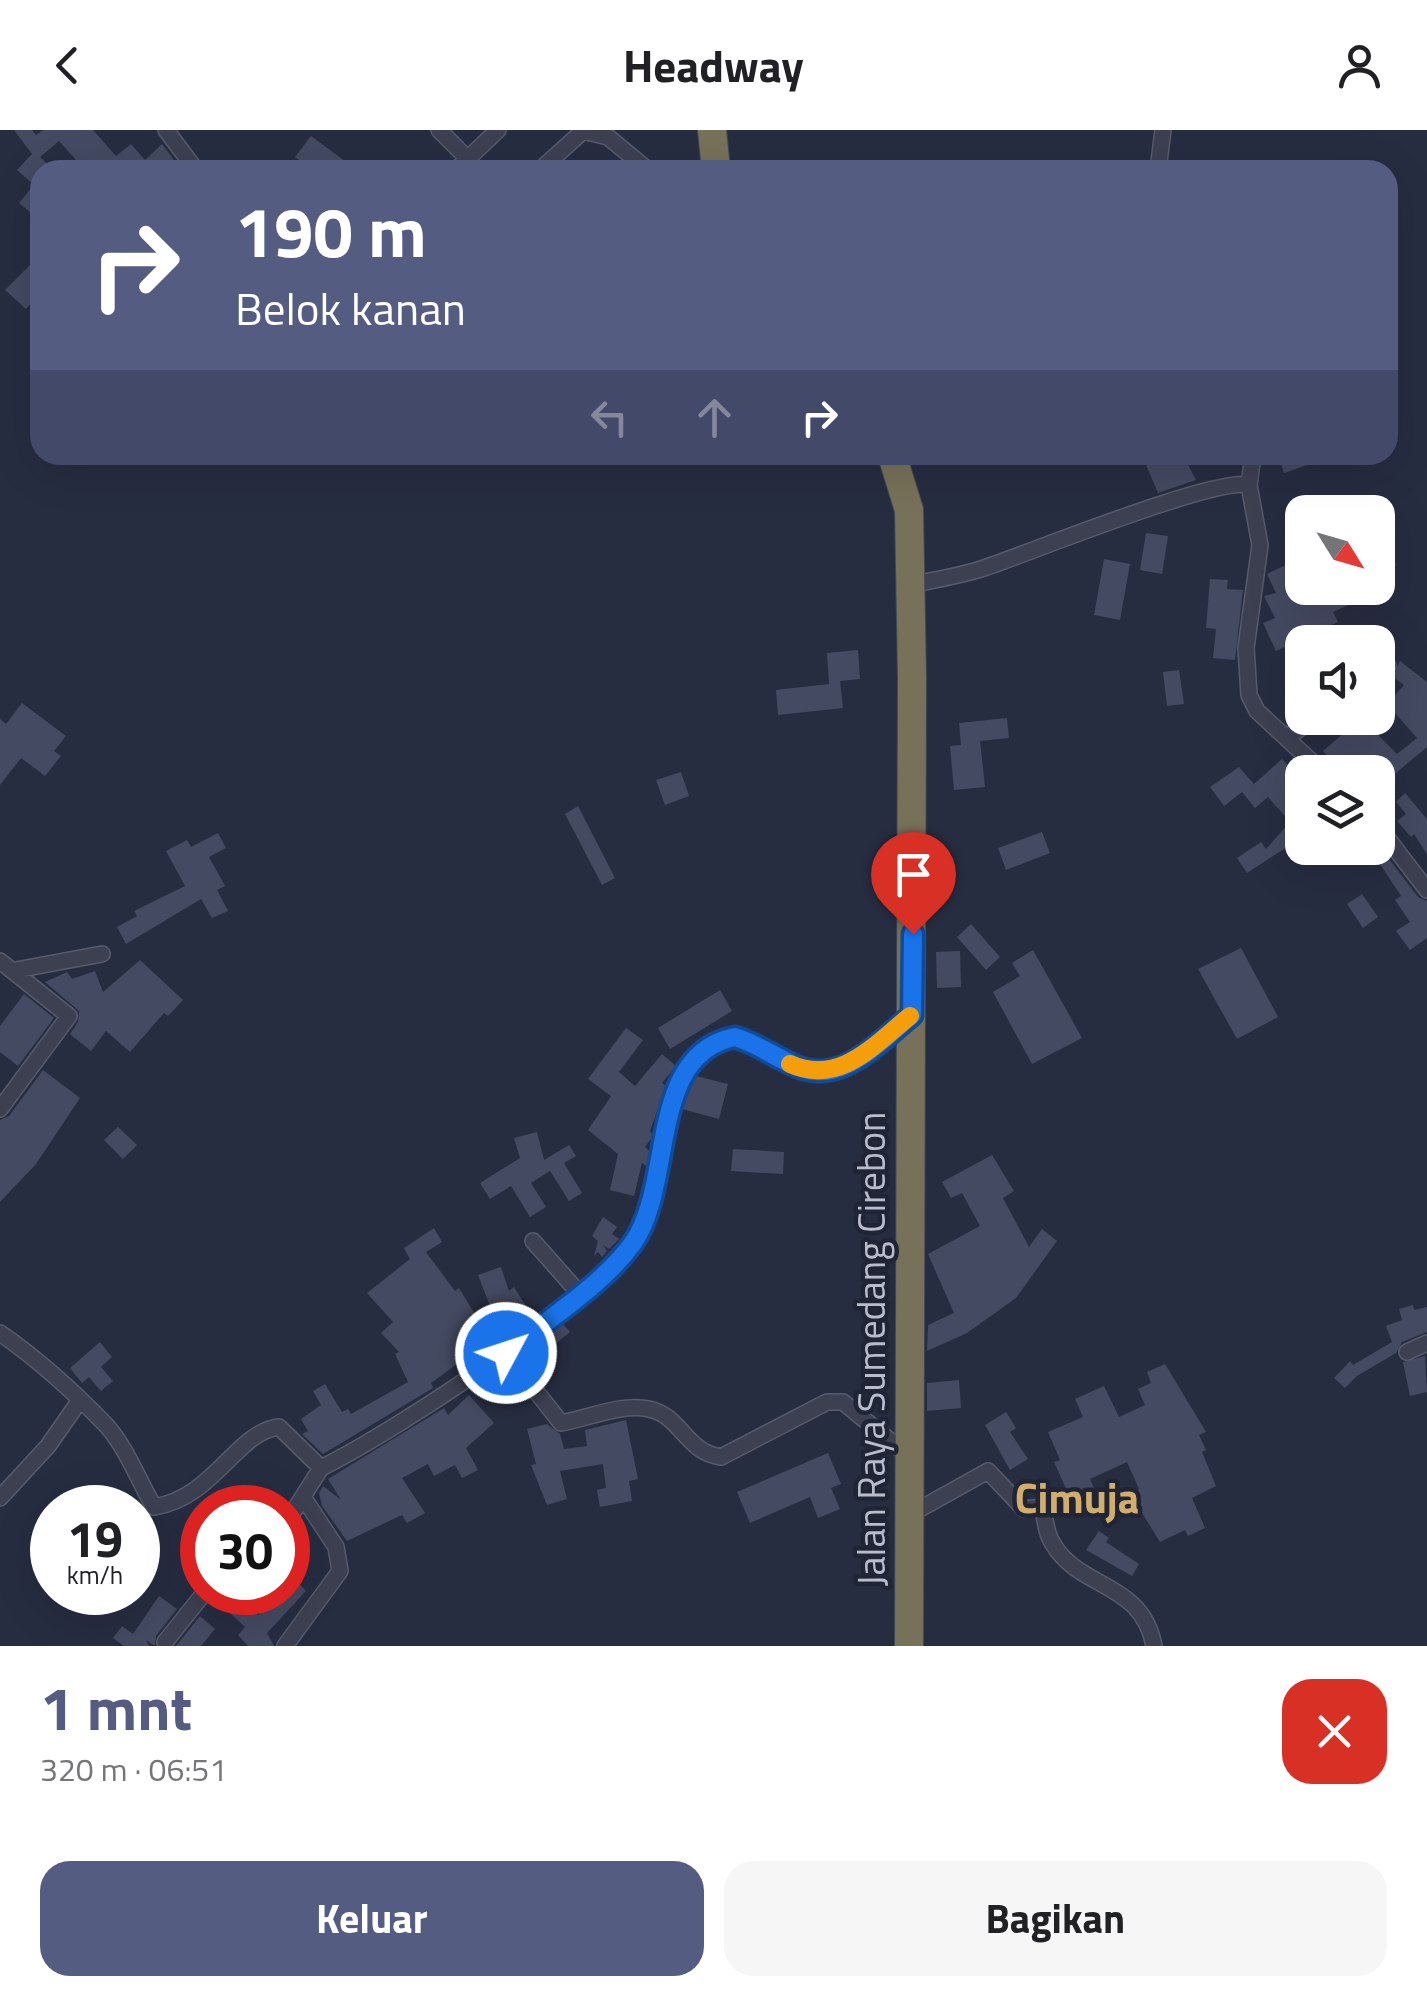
<!DOCTYPE html>
<html lang="id">
<head>
<meta charset="utf-8">
<style>
  body { margin:0; font-family:"Titillium Web",sans-serif; background:#f6f6f6; color:#202124; height:100vh; display:flex; flex-direction:column; font-size:38px; white-space:nowrap }
  * { box-sizing:border-box; margin:0 }
  p { font-size:32px; color:#757577 }
  .icon { flex:none; width:55px; height:55px; fill:none; stroke:currentColor; stroke-width:2; stroke-linecap:round; stroke-linejoin:round }
  .map { position:relative; height:1516px; overflow:hidden }
  .side { display:flex; flex-direction:column; background:#fff; flex:1 }
  .side>* { flex:none }
  .hud { position:absolute; left:30px; top:30px; width:1368px; height:305px; border-radius:30px; box-shadow:0 10px 40px #0002; background:#545c82; color:#fff; overflow:hidden }
  .needle { width:65px; rotate:127deg }
  .controls { position:absolute; left:1285px; top:365px; display:grid; gap:20px }
  .controls a { display:grid; place-items:center; width:110px; height:110px; border-radius:20px; background:#fff; box-shadow:0 10px 40px #0002; font-size:50px }
  .speed { position:absolute; left:30px; top:1355px; display:flex; gap:20px; font-size:50px; font-weight:700; text-align:center }
  .speed>* { display:grid; place-content:center; width:130px; height:130px; border-radius:50%; background:#fff; box-shadow:0 10px 40px #0002; line-height:1 }
  .speed small { font-size:25px; font-weight:400 }
  .speed .limit { border:15px solid #d22; background:#fff; color:#111 }
  .pin { position:absolute; display:grid; place-items:center; width:85px; height:85px; color:#fff; margin:-102px -42px; border-radius:50% 50% 50% 0; rotate:-45deg; box-shadow:0 0 10px #0007 }
  .pin .icon { rotate:45deg }
  .me { position:absolute; width:110px; margin:-55px; rotate:50deg; stroke-linejoin:round; filter:drop-shadow(0 0 8px #0008) }
  .turn { display:flex; align-items:center; gap:35px; height:210px; padding:0 40px; font-size:45px }
  .turn .icon { width:130px; height:130px; stroke-width:2.5 }
  .turn b { display:block; font-size:70px; line-height:85px }
  .lanes { display:flex; align-items:center; height:95px; padding:0 40px; background:#0003; justify-content:center; gap:50px; direction:ltr }
  .lanes .off { opacity:.35 }
  .round { display:grid; place-items:center; flex:none; width:105px; height:105px; border-radius:30px; background:#f6f6f6 }
  .overview { display:flex; align-items:center; justify-content:space-between; height:170px; padding:0 40px }
  h1 { font-size:60px; font-weight:700; line-height:75px; color:#545c82 }
  .primary-button { display:flex; gap:20px; margin-top:auto; padding:20px 40px }
  .primary-button a { flex:1; height:115px; border-radius:30px; background:#545c82; color:#fff; font-size:40px; font-weight:700; line-height:115px; text-align:center }
  .primary-button a+a { background:#f6f6f6; color:#202124 }
  header { display:flex; justify-content:space-between; align-items:center; height:130px; padding:0 40px; background:#fff; font-size:45px; font-weight:700 }
  .map>svg:first-child { display:block }
  .building { fill:#444a61 }
  .lines { fill:none; stroke-linecap:round; stroke-linejoin:round }
  .street-casing { stroke:#575b6b; stroke-width:18 }
  .highway-casing { stroke:#434858; stroke-width:30 }
  .street { stroke:#3c4051; stroke-width:15 }
  .highway { stroke:#777159; stroke-width:28 }
  .route-casing { stroke:#114b97; stroke-width:25 }
  .route { stroke:#1a73e8; stroke-width:18 }
  .slow { stroke:#f59e0b; stroke-width:18 }
  .labels { text-anchor:middle; dominant-baseline:central; stroke-width:9; stroke-linejoin:round; paint-order:stroke }
  .street-label { font-size:38px; fill:#b9bccb; stroke:#202536 }
  .quarter-label { font-size:42px; font-weight:bold; fill:#d2ae6c; stroke:#202536 }
</style>
</head>
<body>
<header><svg class="icon" aria-label="back" viewBox="0 0 24 24"><path d="M15 5l-7 7 7 7"/></svg>Headway<svg class="icon" aria-label="person" viewBox="0 0 24 24"><circle cx="12" cy="8" r="4"/><path d="M4 21q1-7 8-7t8 7"/></svg></header>
<div class="map">
<svg width="1427" height="1516" viewBox="0 0 1427 1516">
  <rect width="100%" height="100%" fill="#272d41"/>
  <path class="building" d="M14,0H32L36,5L43,0H93L116,26L131,14L145,30L162,14L174,30L163,40H85L59,11L40,27L54,40H40V90L19,73L34,55L17,40L32,24Z
    M311,6L345,31L338,40H313L295,27Z
    M40,125V162L26,179L5,160Z
    M1167,325H1183L1196,350L1158,363L1146,335Z
    M1278,325H1331V327L1284,343Z
    M1378,374L1391,404L1383,407L1396,435L1378,444Z
    M1146,403L1168,406L1162,444L1140,440Z
    M1104,429L1130,434L1120,490L1094,485Z
    M1288,434L1293,446L1285,449L1295,470L1321,458H1361L1366,467L1333,482L1338,492L1276,521L1263,493L1275,488L1264,466L1276,463L1267,444Z
    M1210,449L1228,450L1227,459L1243,460L1235,530L1213,528L1216,499L1206,498Z
    M858,520L860,549L840,551L843,578L778,585L776,560L829,554L827,523Z
    M1400,531L1427,552V617L1378,658V642H1342L1323,621L1361,588L1397,624L1417,608L1387,574L1404,555L1393,547Z
    M1179,540L1184,574L1167,576L1163,542Z
    M22,573L66,606L54,621L61,626L45,646L21,628L0,655V589L6,594Z
    M1007,588L1009,608L980,611L985,657L954,660L950,616L961,615L959,593Z
    M1282,629L1302,651V706L1290,720L1287,717L1247,743L1237,728L1261,712L1266,719L1290,692L1268,667L1255,678L1242,662L1224,676L1210,657L1239,637L1254,654Z
    M681,642L689,666L665,675L656,650Z
    M1405,663L1427,689V724L1414,704L1411,707L1397,691L1406,684L1396,672Z
    M578,676L615,748L602,755L565,684Z
    M1042,702L1050,723L1006,740L998,718Z
    M218,703L226,718L209,727L225,756L217,760L228,781L212,788L201,769L126,814L117,797L137,786L134,781L185,756L166,721L187,710L191,717Z
    M1386,725L1418,767L1427,771V808L1410,820L1396,801L1410,792L1395,770L1401,766L1378,731Z
    M1362,764L1378,787L1363,798L1347,774Z
    M971,794L1000,827L986,840L957,807Z
    M1241,818L1278,887L1237,909L1198,839Z
    M1033,820L1082,908L1032,934L993,862L1020,846L1012,833Z
    M960,821L961,857L937,858L936,822Z
    M140,830L183,870L168,886L164,883L130,922L106,901L91,921L70,904L78,892L79,881L45,852L67,842L72,849L95,841L103,862Z
    M720,860L732,881L670,919L658,898Z
    M24,864L54,888L18,936L0,922V896Z
    M626,898L643,910L619,942L635,956L662,924L676,936L662,953L666,956L650,1001L653,1006L645,1017L651,1022L648,1037L642,1033L634,1066L610,1060L618,1024L588,1000L611,966L588,949Z
    M43,940L80,968L36,1034L0,1072V990L9,986Z
    M696,946L728,954L719,989L682,979Z
    M118,997L137,1015L123,1029L104,1010Z
    M537,1002L544,1030L569,1015L576,1026L564,1033L582,1063L569,1071L550,1041L531,1053L546,1077L530,1087L511,1056L490,1069L480,1053L520,1028L514,1008Z
    M733,1019L784,1022L783,1044L731,1041Z
    M992,1025L1014,1061L1003,1068L1029,1117L1042,1099L1057,1111L1016,1168L967,1203L927,1221L928,1195L954,1183L928,1124L980,1096L962,1063L951,1068L942,1052Z
    M603,1087L617,1097L612,1104L619,1109L609,1119L603,1115L607,1121L602,1127L598,1122L594,1126L598,1111L592,1106Z
    M434,1098L442,1112L426,1122L455,1161L459,1158L478,1189L464,1198L481,1225L467,1233L464,1229L431,1253L433,1258L323,1324L302,1304L308,1301L301,1289L321,1275L313,1261L325,1254L342,1282L348,1279L351,1284L408,1252L395,1224L399,1222L381,1203L393,1192L367,1163L410,1129L404,1118Z
    M501,1137L509,1161L514,1157L528,1179L496,1192L478,1145Z
    M1413,1175L1414,1180L1427,1177V1202L1402,1212L1396,1223L1357,1246L1345,1258L1334,1248L1350,1231L1353,1235L1392,1212L1386,1196L1402,1190L1399,1179Z
    M562,1193L570,1202L530,1235L521,1224Z
    M100,1212L112,1227L101,1237L113,1251L101,1261L89,1247L82,1253L70,1238Z
    M1425,1226L1427,1262L1410,1266L1403,1232Z
    M1165,1234L1206,1302L1199,1305L1206,1320L1202,1322L1216,1356L1192,1368L1205,1398L1188,1406L1185,1400L1160,1412L1142,1383L1134,1362L1139,1359L1127,1332L1090,1349L1100,1372L1077,1383L1054,1332L1060,1330L1048,1302L1083,1287L1075,1269L1104,1256L1119,1287L1145,1275L1138,1259L1151,1253L1147,1242Z
    M959,1250L961,1278L927,1281V1253Z
    M469,1265L494,1293L466,1318L478,1340L462,1348L455,1335L434,1346L428,1334L402,1348L425,1383L407,1393L402,1385L347,1411L322,1376L319,1363L323,1356L341,1370L328,1349L444,1278L448,1285Z
    M1006,1282L1016,1298L1010,1302L1028,1329L1010,1340L985,1295Z
    M626,1290L638,1349L629,1351L632,1371L600,1377L597,1360L606,1358L603,1334L560,1341L567,1369L547,1375L531,1335L536,1334L527,1299L547,1294L560,1304L564,1319L587,1316L585,1300Z
    M828,1323L841,1354L831,1358L840,1379L818,1388L810,1367L750,1393L737,1362Z
    M1099,1401L1109,1408L1106,1412L1139,1434L1132,1446L1086,1420Z
    M288,1442L306,1461L267,1503L274,1516H248L238,1505L245,1497L216,1470L223,1462H233L258,1485L288,1462Z
    M159,1466L177,1479L156,1506L155,1516L146,1510L149,1516H124L113,1508L122,1496L133,1504Z
    M200,1486L215,1499L201,1516H176Z"/>
  <g class="lines">
    <defs>
      <path id="street" d="M166,0L196,40
        M439,0L468,29
        M459,37L498,0
        M540,40L583,1L608,7L648,40
        M1158,40L1163,0
        M1249,355L1253,325
        M909,455C934,450 960,446 984,438C1029,423 1215,347 1249,355L1260,415L1246,518L1249,565L1257,581L1323,642
        M1378,544L1388,536
        M1286,608L1315,588
        M1378,696L1427,760
        M0,831L69,886L0,979
        M16,840L102,824
        M533,1111L579,1163
        M0,1203C39,1230 73,1261 106,1295C126,1317 139,1351 154,1377C215,1367 236,1302 279,1297L321,1338C394,1302 620,1157 648,1085C672,1026 654,922 735,907C758,914 776,928 798,937C843,954 880,911 911,885
        M1407,1222L1427,1213
        M506,1223L561,1293C589,1288 622,1273 649,1279C682,1286 684,1321 721,1327L827,1272H843L906,1324
        M0,1368L48,1316L78,1273
        M909,1385L988,1341L1024,1379L1043,1377C1045,1389 1046,1404 1053,1414C1080,1460 1142,1451 1154,1516
        M288,1390L321,1338
        M165,1512L205,1462
        M285,1516L340,1441L336,1417L303,1367"/>
      <path id="highway" d="M712,0L716,40
        M892,325L909,380L912,548L909,1516"/>
    </defs>
    <use href="#street" class="street-casing"/>
    <use href="#highway" class="highway-casing"/>
    <use href="#street" class="street"/>
    <use href="#highway" class="highway"/>
  </g>
  <g class="lines">
    <defs>
      <path id="route" d="M506,1223C546,1190 602,1156 633,1113C675,1053 647,924 735,907C758,914 776,928 798,937C843,955 880,911 912,885L913,804"/>
    </defs>
    <use href="#route" class="route-casing"/>
    <use href="#route" class="route"/>
    <path class="slow" d="M790,934C840,956 874,915 910,886"/>
  </g>
  <g class="labels">
    <g class="street-label">
      <text transform="translate(871 1219) rotate(-90)">Jalan Raya Sumedang Cirebon</text>
    </g>
    <g class="quarter-label">
      <text x="1077" y="1367">Cimuja</text>
    </g>
  </g>
</svg>
<div class="controls">
<a><svg class="needle" viewBox="-14 -14 28 28"><path d="M0-13l5 13h-10z" fill="#e53935"/><path d="M0 13l5-13h-10z" fill="#757577"/></svg></a>
<a><svg class="icon" aria-label="sound" viewBox="0 0 24 24"><path d="M4 9h4l5-4v14l-5-4H4zM17 9q2 3 0 6"/></svg></a>
<a><svg class="icon" aria-label="layers" viewBox="0 0 24 24"><path d="M12 4l9 5-9 5-9-5zM3 14l9 5 9-5"/></svg></a>
</div>
<div class="speed"><div>19<small>km/h</small></div><div class="limit">30</div></div>
<div class="pin" style="left:913px;top:804px;background:#d93025"><svg class="icon" aria-label="arrive" viewBox="0 0 24 24"><path d="M6 21V4h12l-3 4 3 4H6"/></svg></div>
<svg class="me" style="left:506px;top:1223px" viewBox="-20 -20 40 40"><circle r="17" fill="#1a73e8" stroke="#fff" stroke-width="3"/><path d="M0-11L8 9 0 5-8 9z" fill="#fff"/></svg>
<div class="hud">
<div class="turn"><svg class="icon" aria-label="right" viewBox="0 0 24 24"><path d="M7 20v-9h11M14 6l5 5-5 5"/></svg><div><b>190 m</b>Belok kanan</div></div>
<div class="lanes"><svg class="icon off" aria-label="left" viewBox="0 0 24 24"><path d="M17 20v-9H6M10 6l-5 5 5 5"/></svg><svg class="icon off" aria-label="ahead" viewBox="0 0 24 24"><path d="M12 20V5M6 11l6-6 6 6"/></svg><svg class="icon" aria-label="right" viewBox="0 0 24 24"><path d="M7 20v-9h11M14 6l5 5-5 5"/></svg></div>
</div>
</div>
<section class="side">
<div class="overview"><div><h1>1 mnt</h1><p>320 m · 06:51</p></div><a class="round" style="background:#d93025;color:#fff"><svg class="icon" aria-label="close" viewBox="0 0 24 24"><path d="M6 6l12 12M18 6L6 18"/></svg></a></div>
<div class="primary-button"><a>Keluar</a><a>Bagikan</a></div>
</section>
</body>
</html>
